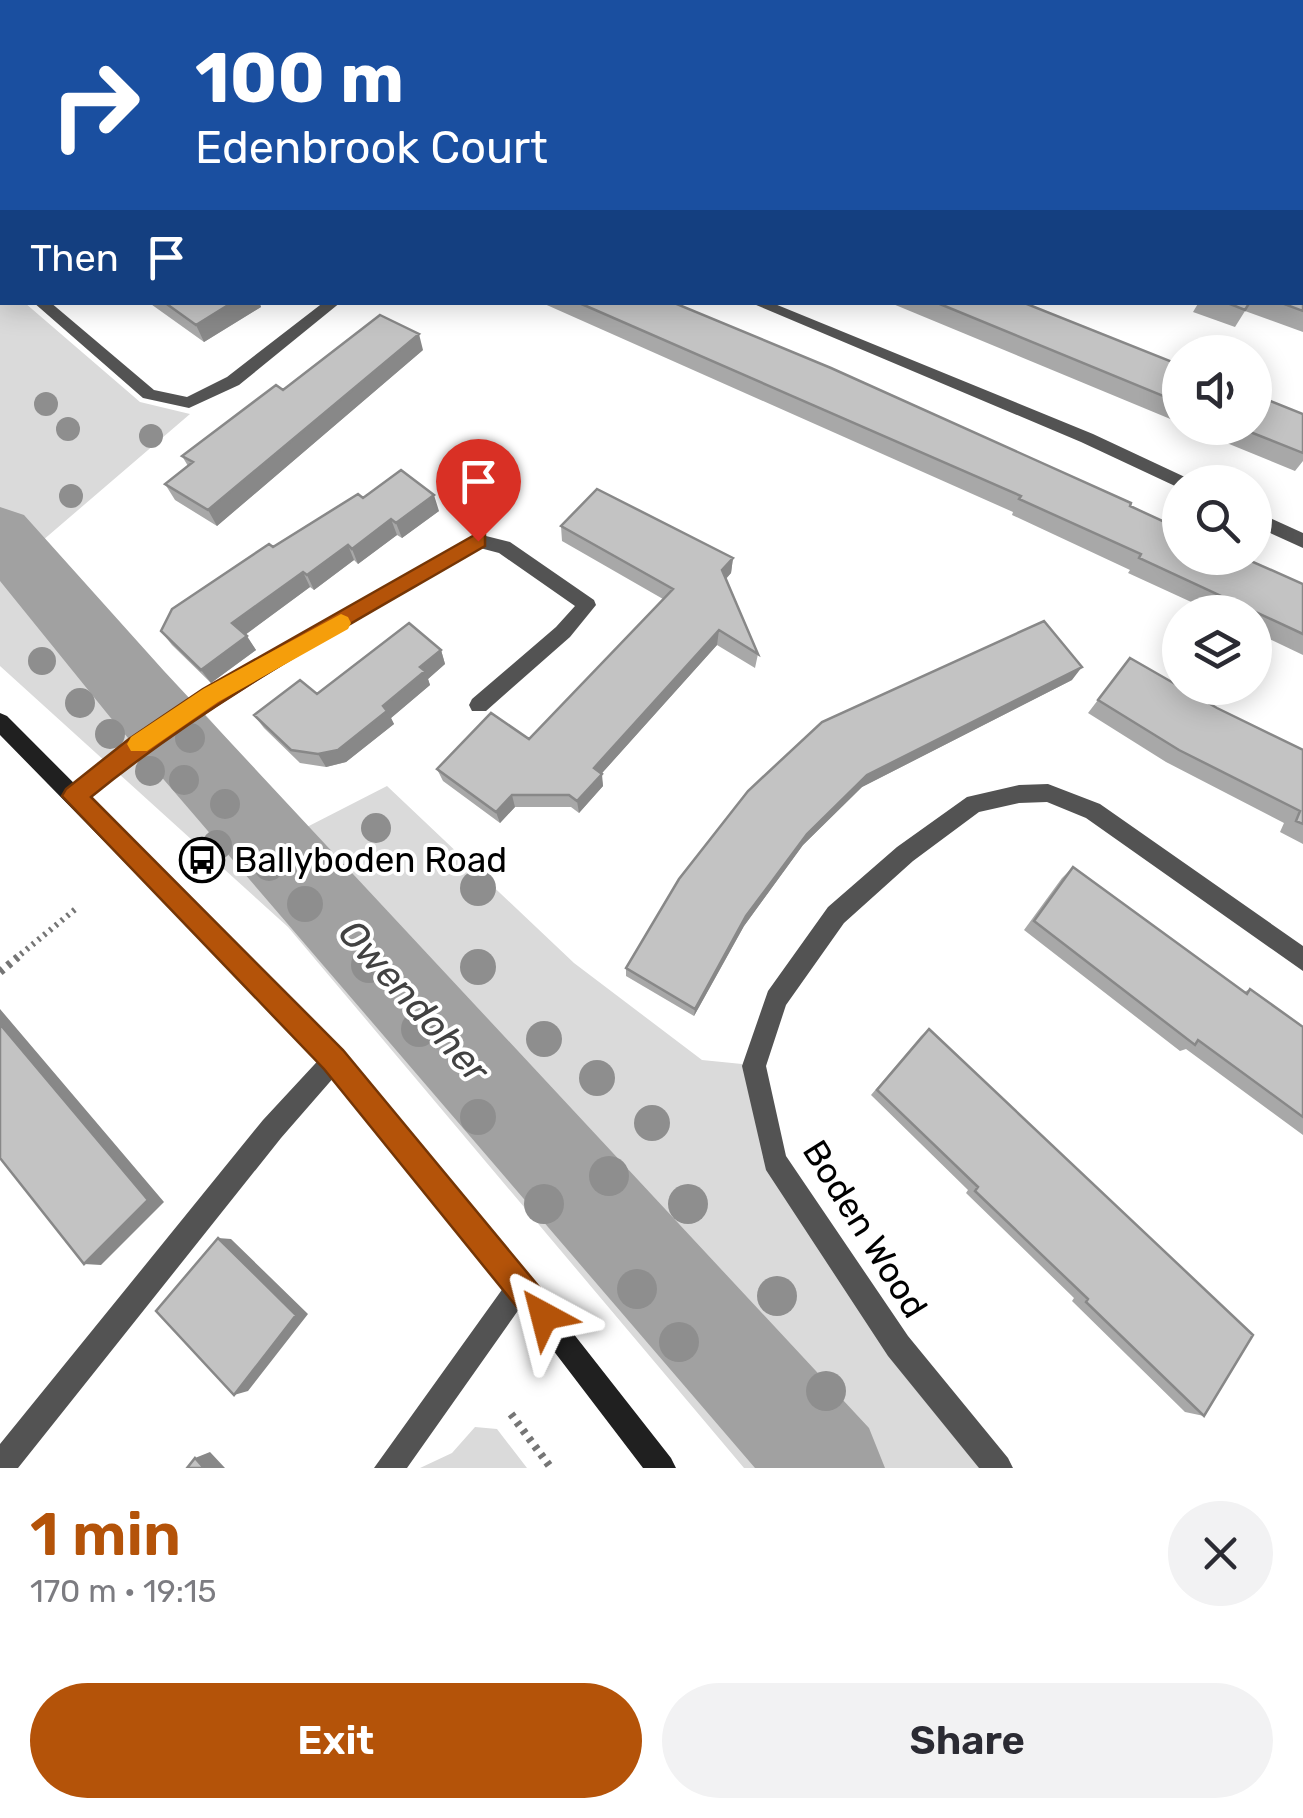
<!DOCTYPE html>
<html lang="en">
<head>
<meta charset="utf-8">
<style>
  body { margin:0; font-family:Rubik,sans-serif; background:#f2f2f3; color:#2b2b33; height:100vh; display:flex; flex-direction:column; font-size:38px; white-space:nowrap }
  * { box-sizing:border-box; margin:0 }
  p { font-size:32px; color:#7c7c81 }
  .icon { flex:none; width:55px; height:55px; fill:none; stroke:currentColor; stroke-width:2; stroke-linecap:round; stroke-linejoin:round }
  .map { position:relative; height:1468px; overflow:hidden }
  .side { display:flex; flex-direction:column; background:#fff; flex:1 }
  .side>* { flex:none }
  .guide { position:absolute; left:0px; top:0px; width:1305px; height:305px; box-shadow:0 5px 25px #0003; background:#1a4fa0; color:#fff; overflow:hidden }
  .buttons { position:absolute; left:1162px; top:335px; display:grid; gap:20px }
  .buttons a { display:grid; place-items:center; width:110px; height:110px; border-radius:50%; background:#fff; box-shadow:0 5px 25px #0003; font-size:50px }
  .pin { position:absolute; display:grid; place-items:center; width:85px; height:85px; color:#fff; margin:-102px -42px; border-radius:50% 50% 50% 0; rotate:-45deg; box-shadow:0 0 10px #0007 }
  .pin .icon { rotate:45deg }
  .me { position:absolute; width:110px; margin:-55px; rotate:322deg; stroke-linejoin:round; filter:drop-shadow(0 0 8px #0008) }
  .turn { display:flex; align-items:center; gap:35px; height:210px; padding:0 30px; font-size:45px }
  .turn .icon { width:130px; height:130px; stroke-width:2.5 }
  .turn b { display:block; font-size:70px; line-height:85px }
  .then { display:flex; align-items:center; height:95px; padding:0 30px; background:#0003; gap:20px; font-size:38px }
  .round { display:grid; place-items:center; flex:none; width:105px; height:105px; border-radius:52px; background:#f2f2f3 }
  .summary { display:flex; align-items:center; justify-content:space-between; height:170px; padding:0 30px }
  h1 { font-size:60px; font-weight:600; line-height:75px; color:#b45309 }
  .button { display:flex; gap:20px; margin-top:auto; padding:20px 30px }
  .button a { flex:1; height:115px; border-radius:60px; background:#b45309; color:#fff; font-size:40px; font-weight:600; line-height:115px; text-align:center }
  .button a+a { background:#f2f2f3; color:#2b2b33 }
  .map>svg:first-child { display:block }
  .green { fill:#dadada }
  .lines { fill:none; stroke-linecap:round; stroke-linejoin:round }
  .river { fill:#a1a1a1; fill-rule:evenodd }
  .path-far2 { stroke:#757575; stroke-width:4; stroke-dasharray:1 2.5; stroke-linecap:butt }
  .path-far1 { stroke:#757575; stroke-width:6; stroke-dasharray:2.5 5; stroke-linecap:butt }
  .path { stroke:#757575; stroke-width:8; stroke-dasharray:4 6; stroke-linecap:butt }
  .service { fill:#535353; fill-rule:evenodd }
  .minor { fill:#535353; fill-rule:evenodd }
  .secondary { fill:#202020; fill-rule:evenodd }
  .tree { fill:#8e8e8e }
  .wall { fill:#a8a8a8 }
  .shaded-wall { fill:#888 }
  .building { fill:#c3c3c3; stroke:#888; stroke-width:2.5 }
  .route { fill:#b45309; stroke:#753606; stroke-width:2.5 }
  .slow { fill:#f59e0b }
  .labels { text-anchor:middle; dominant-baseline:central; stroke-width:8; stroke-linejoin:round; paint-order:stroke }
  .poi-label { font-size:35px; fill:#000; stroke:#fff; text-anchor:start }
  .street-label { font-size:35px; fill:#000; stroke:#fff }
  .water-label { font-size:38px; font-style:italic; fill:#424242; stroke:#fff }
</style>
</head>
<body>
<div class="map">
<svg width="1303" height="1468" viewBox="0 0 1303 1468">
  <rect width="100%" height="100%" fill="#fff"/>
  <path class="green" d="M0,281L2,302L25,303L140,402L190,414L21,559L166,725L197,705L305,828L387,786L574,963L702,1060L742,1064L775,1161L998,1468H744L288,927L0,666Z
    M475,1427L497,1429L527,1468H420L452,1453Z"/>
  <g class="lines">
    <path class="river" d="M0,507L24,515L164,671L869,1428L885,1468H755L110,717L0,581Z"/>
    <path class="path-far2" d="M735,2L741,0"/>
    <path class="path-far1" d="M15,959L78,907"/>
    <path class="path" d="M0,972L18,957
      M511,1414L551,1468"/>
    <path class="service" d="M334,1048L342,1052L346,1060L342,1068L281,1138L18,1468H0V1444L263,1120L326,1052Z"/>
    <path class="minor" d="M305,0H315V2H305Z
      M1303,11V18H1302V11Z
      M1302,258H1303V266H1302Z
      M0,265H2V275H0Z
      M33,302H50L154,390L187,397L227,377L324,302H341L239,385L189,408L143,398Z
      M749,302H770L1093,434L1187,478L1189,482H1180V488L1175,486L1081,442Z
      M1255,511L1303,533V548L1255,526Z
      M478,534L510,542L594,600L596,605L570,637L486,711H472L469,705L472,699L556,627L575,606L499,553L480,548C344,629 206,705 81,803L74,805L67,803L64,796L67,789L114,753L213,687Z
      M1048,784L1100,804L1303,946V971L1086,818L1047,802L1019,803L979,812L913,861L844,923L786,1005L766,1066L786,1156L908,1336L1008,1458L1013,1468H979L888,1356L766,1170L742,1066L768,991L828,907L897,847L967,797L1019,785Z
      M520,1273L529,1277L533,1286L529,1295L407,1468H374L511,1277Z"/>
    <path class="secondary" d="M0,713L7,716L342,1052L529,1277L671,1458L676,1468H643L511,1295L326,1068L0,735Z"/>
  </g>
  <g class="tree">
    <circle cx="46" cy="404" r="12"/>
    <circle cx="68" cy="429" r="12"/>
    <circle cx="151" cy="436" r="12"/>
    <circle cx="71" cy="496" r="12"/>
    <circle cx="42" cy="661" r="14"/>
    <circle cx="80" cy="703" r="15"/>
    <circle cx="110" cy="734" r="15"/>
    <circle cx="190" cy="738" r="15"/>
    <circle cx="150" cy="771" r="15"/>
    <circle cx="184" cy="780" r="15"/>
    <circle cx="225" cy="804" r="15"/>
    <circle cx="376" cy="828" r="15"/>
    <circle cx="217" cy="845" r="15"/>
    <circle cx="269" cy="866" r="15"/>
    <circle cx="478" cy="888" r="18"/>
    <circle cx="305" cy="904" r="18"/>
    <circle cx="369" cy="965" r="18"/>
    <circle cx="478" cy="967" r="18"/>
    <circle cx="419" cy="1029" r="18"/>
    <circle cx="544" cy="1039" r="18"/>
    <circle cx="597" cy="1078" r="18"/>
    <circle cx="478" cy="1117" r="18"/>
    <circle cx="652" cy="1123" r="18"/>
    <circle cx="609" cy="1176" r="20"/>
    <circle cx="544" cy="1204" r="20"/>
    <circle cx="688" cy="1204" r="20"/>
    <circle cx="637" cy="1289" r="20"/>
    <circle cx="777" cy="1296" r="20"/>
    <circle cx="679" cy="1342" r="20"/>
    <circle cx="826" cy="1391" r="20"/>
  </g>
  <path class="wall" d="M524,0H649L651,2H528Z
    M1303,275V332L1245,311L1235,327L1193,312L1199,302H1302Z
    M148,302H259L261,307L204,342Z
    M540,302H672L1303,584V655L1255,632V612H1213L1128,573L1130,570L1012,515L1013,512Z
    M893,302H1022L1180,365V423L893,304Z
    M423,350L217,526L175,500L165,484L188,466L182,456L283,390Z
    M1303,414V461L1295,471L1190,428H1255Z
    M363,498L439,511L402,538L397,535L358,564L354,560L314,590L310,587L245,635L256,650L211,683L172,645L161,631L273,547Z
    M561,526L733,558L731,573L726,579L758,654L755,668L717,645L601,774L603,786L579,813L571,807H515L500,823L443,781L437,769L529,739L663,599L562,541Z
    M441,650L445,664L428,679L430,685L391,718L394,724L346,762L326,767L300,763L264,728L254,715Z
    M1130,658L1217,708L1303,750V844L1280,832L1284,823L1166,762L1088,713Z
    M1072,680L862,787L803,845L744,926L694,1016L626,976V968L822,722Z
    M1073,867L1244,992L1250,989L1303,1027V1135L1186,1049L1180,1051L1024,930L1062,878Z
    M929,1029L1204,1416L1185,1412L1072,1301L1074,1298L966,1193L968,1190L871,1095L921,1036Z"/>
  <path class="shaded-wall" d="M91,0H121L120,2H85Z
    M2,28V49L0,50V29Z
    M233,302H259L261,307L204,342L196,325Z
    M419,334L423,350L217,526L208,510Z
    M434,495L439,511L402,538L396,523Z
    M391,519L397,535L358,564L352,549Z
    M348,545L354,560L314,590L307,575Z
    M733,558L731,573L720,585L722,570Z
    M303,572L310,587L242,637L232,623Z
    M719,630L717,645L595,781L594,768Z
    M247,636L256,650L211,683L201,670Z
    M441,650L445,664L428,679L430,685L391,718L394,724L346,762L326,767L318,754L383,706L420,667Z
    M1082,667L1072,680L862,787L803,845L744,926L694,1016L695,1009L746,916L807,834L867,775Z
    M602,774L603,786L579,813L577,801Z
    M512,795L515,807L500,823L496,812Z
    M0,1009L164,1202L101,1265L84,1264L0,1024Z
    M218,1238L231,1239L308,1314L248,1391L234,1395Z
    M210,1452L225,1468H204L195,1458Z"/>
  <path class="building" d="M0,0H9L12,2H2V28L0,29Z
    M69,0H91L85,2H68Z
    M210,0H256V2H209Z
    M357,0H406V2H357Z
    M550,0H649L651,2H554Z
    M900,0H1241L1239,2H903Z
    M1302,124H1303V199H1302Z
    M0,141L2,143V189L0,187Z
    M1302,274L1303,275V311L1279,302H1302Z
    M164,302H233L196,325Z
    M577,302H672L831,368L1131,503L1130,506L1180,529V558H1244L1303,584V634L1139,558L1141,554L1019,499L1021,496Z
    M935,302H1022L1180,365V403Z
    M1225,302H1250L1245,310Z
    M380,315L419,334L208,510L165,484L193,462L182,456L276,385L283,390Z
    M1255,395L1303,414V453L1240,428H1255Z
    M401,470L434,495L396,523L391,519L352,549L348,545L307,575L303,572L232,623L247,636L201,670L161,631L172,609L269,544L273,547L358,494L363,498Z
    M597,489L733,558L722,570L758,654L719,630L594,768L602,774L577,801L569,795H512L496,812L437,769L491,713L529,739L673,589L561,526Z
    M1044,621L1082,667L867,775L807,834L746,916L695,1009L626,968L679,879L748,791L822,722Z
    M409,623L441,650L420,667L425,671L383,706L387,711L338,750L318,754L291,750L254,715L300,680L317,694Z
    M1130,658L1217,708L1303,750V824L1296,821L1300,811L1179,750L1098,700Z
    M1073,867L1247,994L1250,989L1303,1027V1117L1198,1040L1195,1045L1034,921Z
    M0,1024L148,1200L84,1264L0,1158Z
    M929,1029L1253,1335L1204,1416L1086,1302L1088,1299L975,1191L978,1187L877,1090Z
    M218,1238L296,1315L234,1395L156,1311Z
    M195,1458L204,1468H187Z"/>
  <path class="route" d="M478,533L485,535V546C350,625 212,698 91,797L343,1050L554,1305L559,1316L554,1327L544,1332L533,1327L324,1069L62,796L66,789L129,739L203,689Z"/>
  <path class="slow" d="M341,614L348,617L351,623L348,629L218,702L147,751H131L127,744L131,737L203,689Z"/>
  <defs>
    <symbol id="bus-ring" viewBox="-11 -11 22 22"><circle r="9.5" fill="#fff" stroke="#000" stroke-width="1.5"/><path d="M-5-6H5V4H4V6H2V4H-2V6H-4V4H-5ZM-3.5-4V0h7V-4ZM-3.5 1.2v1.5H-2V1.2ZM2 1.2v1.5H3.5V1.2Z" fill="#000"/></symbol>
  </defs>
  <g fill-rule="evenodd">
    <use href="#bus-ring" x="177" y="835" width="50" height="50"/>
  </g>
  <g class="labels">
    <g class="poi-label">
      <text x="234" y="860">Ballyboden Road</text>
    </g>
    <g class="street-label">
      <text transform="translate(865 1229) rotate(58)">Boden Wood</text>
    </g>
    <g class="water-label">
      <text transform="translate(414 1001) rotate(48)">Owendoher</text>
    </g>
  </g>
</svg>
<div class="buttons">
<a><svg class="icon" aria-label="sound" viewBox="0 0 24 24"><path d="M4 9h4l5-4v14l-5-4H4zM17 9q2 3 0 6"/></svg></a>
<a><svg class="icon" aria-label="search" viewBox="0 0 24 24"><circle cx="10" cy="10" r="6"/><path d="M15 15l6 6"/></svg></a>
<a><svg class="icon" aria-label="layers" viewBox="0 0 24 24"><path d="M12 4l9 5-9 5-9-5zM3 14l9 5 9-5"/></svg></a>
</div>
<div class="pin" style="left:478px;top:541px;background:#d93025"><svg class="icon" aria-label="arrive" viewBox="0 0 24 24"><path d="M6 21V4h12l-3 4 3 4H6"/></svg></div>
<svg class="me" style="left:544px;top:1316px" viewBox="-20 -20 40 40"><path d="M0-17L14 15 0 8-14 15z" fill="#b45309" stroke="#fff" stroke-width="4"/></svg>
<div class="guide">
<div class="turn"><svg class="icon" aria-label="right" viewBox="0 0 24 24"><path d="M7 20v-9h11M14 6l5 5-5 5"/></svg><div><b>100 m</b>Edenbrook Court</div></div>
<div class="then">Then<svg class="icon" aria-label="arrive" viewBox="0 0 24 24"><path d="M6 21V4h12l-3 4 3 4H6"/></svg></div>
</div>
</div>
<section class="side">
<div class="summary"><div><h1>1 min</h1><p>170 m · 19:15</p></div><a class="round"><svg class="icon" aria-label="close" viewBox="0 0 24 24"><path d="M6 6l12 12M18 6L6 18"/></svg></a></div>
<div class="button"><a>Exit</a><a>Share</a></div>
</section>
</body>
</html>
